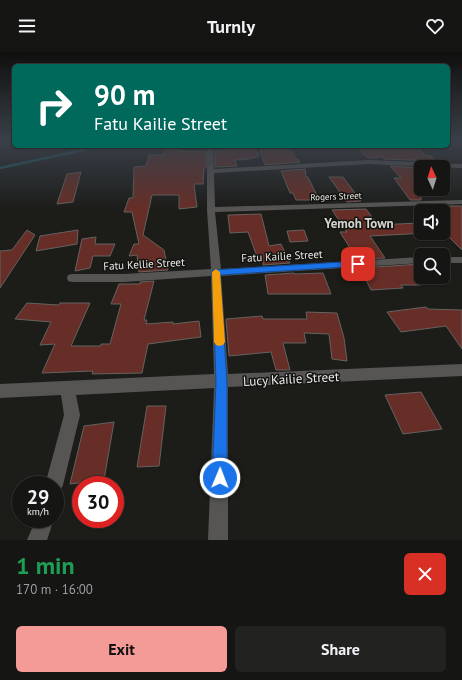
<!DOCTYPE html>
<html lang="en">
<head>
<meta charset="utf-8">
<style>
  body { margin:0; font-family:"PT Sans",sans-serif; background:#222221; color:#f1f3f6; height:100vh; display:flex; flex-direction:column; font-size:15px; white-space:nowrap }
  * { box-sizing:border-box; margin:0 }
  p { font-size:13px; color:#9d9fa0 }
  .icon { flex:none; width:22px; height:22px; fill:none; stroke:currentColor; stroke-width:2; stroke-linecap:round; stroke-linejoin:round }
  .map { position:relative; height:488px; overflow:hidden }
  .panel { display:flex; flex-direction:column; background:#151513; flex:1 }
  .panel>* { flex:none }
  .hud { position:absolute; left:12px; top:12px; width:438px; height:84px; border-radius:6px; box-shadow:0 1px 3px #0004,0 0 0 1px #343433; background:#00695c; color:#fff; overflow:hidden }
  .needle { width:26px; rotate:356deg }
  .tools { position:absolute; left:414px; top:108px; display:grid; gap:8px }
  .tools a { display:grid; place-items:center; width:36px; height:36px; border-radius:6px; background:#151513; box-shadow:0 1px 3px #0004,0 0 0 1px #343433; font-size:20px }
  .speed { position:absolute; left:12px; top:424px; display:flex; gap:8px; font-size:20px; font-weight:700; text-align:center }
  .speed>* { display:grid; place-content:center; width:52px; height:52px; border-radius:50%; background:#151513; box-shadow:0 1px 3px #0004,0 0 0 1px #343433; line-height:1 }
  .speed small { font-size:10px; font-weight:400 }
  .speed .limit { border:6px solid #d22; background:#fff; color:#111 }
  .pin { position:absolute; display:grid; place-items:center; width:34px; height:34px; color:#fff; margin:-17px; border-radius:8px; box-shadow:0 2px 6px #0006 }
  .me { position:absolute; width:44px; margin:-22px; rotate:1deg; stroke-linejoin:round; filter:drop-shadow(0 0 3px #0008) }
  .turn { display:flex; align-items:center; gap:14px; height:84px; padding:0 16px; font-size:18px }
  .turn .icon { width:52px; height:52px; stroke-width:2.5 }
  .turn b { display:block; font-size:28px; line-height:34px }
  .round { display:grid; place-items:center; flex:none; width:42px; height:42px; border-radius:6px; background:#222221 }
  .summary { display:flex; align-items:center; justify-content:space-between; height:68px; padding:0 16px }
  h1 { font-size:24px; font-weight:600; line-height:30px; color:#1e9e55 }
  .cta { display:flex; gap:8px; margin-top:auto; padding:8px 16px }
  .cta a { flex:1; height:46px; border-radius:6px; background:#f59b97; color:#111; font-size:16px; font-weight:600; line-height:46px; text-align:center }
  .cta a+a { background:#222221; color:#f1f3f6 }
  header { display:flex; justify-content:space-between; align-items:center; height:52px; padding:0 16px; background:#151513; font-size:18px; font-weight:600 }
  .map>svg:first-child { display:block }
  .lines { fill:none; stroke-linecap:round; stroke-linejoin:round }
  .stream { stroke:#1b5e64; stroke-width:2.5 }
  .building { fill:#662e26; stroke:#656261 }
  .minor { fill:#565554; fill-rule:evenodd }
  .route { fill:#1a73e8; stroke:#114b97 }
  .slow { fill:#f59e0b }
  .labels { text-anchor:middle; dominant-baseline:central; stroke-width:3; stroke-linejoin:round; paint-order:stroke }
  .far-street-label { font-size:9px; fill:#ececea; stroke:#131310 }
  .street-label { font-size:11px; fill:#ececea; stroke:#131310 }
  .far-district-label { font-size:13px; font-weight:bold; fill:#d5d5d1; stroke:#131310 }
  .near-street-label { font-size:13px; fill:#ececea; stroke:#131310 }
</style>
</head>
<body>
<header><svg class="icon" aria-label="menu" viewBox="0 0 24 24"><path d="M4 6h16M4 12h16M4 18h16"/></svg>Turnly<svg class="icon" aria-label="heart" viewBox="0 0 24 24"><path d="M12 20l-8-8c-3-5 5-10 8-4 3-6 11-1 8 4z"/></svg></header>
<div class="map">
<svg width="462" height="488" viewBox="0 0 462 488">
  <rect width="100%" height="100%" fill="#1c1c19"/>
  <g class="lines">
    <path class="stream" d="M0,116L87,97L114,94"/>
  </g>
  <path class="building" d="M355,94H416L426,104H431L435,109L384,107L382,105L368,106Z
    M255,95L259,104L249,107L235,108L237,114L215,115V99L221,98V96Z
    M165,97H179L178,99H206V116H204L203,132H194L197,155L179,157V143H152L143,183L164,198L168,218L139,220L137,203L129,204L134,192H139L132,160H124L129,146H133L134,115L146,114L149,103H163Z
    M290,97L296,107H298L300,110L265,113L260,98Z
    M390,114L421,116V148H410L394,126H401Z
    M305,117L306,125H308L319,148H296L293,141H290L281,119Z
    M81,120L73,150L57,152L67,122Z
    M329,125H343L361,149L347,150Z
    M432,154H462V198L443,179V159H437Z
    M366,157L378,173L418,171L421,175V181H427L370,184L385,206L357,207L340,180H347L332,158Z
    M261,162L269,194L281,192L290,211L263,213V209L259,210L248,180L230,181L228,163Z
    M27,178L35,183L0,236V199L12,198Z
    M78,178L77,192L36,199L40,184Z
    M304,178L308,189L290,190L287,179Z
    M96,185L95,192H115L110,204H93L90,216L75,219L82,187Z
    M421,212V233H401L403,236L371,238L360,216Z
    M294,221L295,222L323,221L331,242H268L265,223Z
    M154,229L144,268H147L146,272L173,270V272L199,269L201,285L148,292L142,321L92,322L93,319L42,321L55,292L40,293L51,270L15,267L27,251L59,253L60,251H90L71,294H101V292H110L121,252H111L119,232H140V230Z
    M426,255L428,257L462,258V297L446,274L401,280L387,260Z
    M306,260L337,261L344,286L347,309L332,307L329,282L304,281L306,291H283L290,318H276L271,300L229,304L226,267L262,264L263,267H307Z
    M421,340L442,377L403,382L385,343Z
    M147,354H166L159,414L137,415Z
    M114,370L104,428L70,432L84,374Z"/>
  <g class="lines">
    <path class="minor" d="M207,94H213L214,117L368,108L462,112V116L368,112L214,121L215,155L462,148V152L215,160L221,217L421,205V211L221,224L228,322L462,312V324L228,335V488H208L214,336L76,343L80,363L63,433L60,439L55,441V433H45L64,363L61,343L0,346V332L214,322L211,224L124,230H72L68,229L67,226L68,223L72,222H124L211,217L207,158Z
      M443,205H462V211H443Z
      M36,467H54L47,488H27Z"/>
  </g>
  <linearGradient id="sky" x2="0" y2="1"><stop stop-color="#0f0f0e"/><stop offset="0.56" stop-color="#3a4049"/><stop offset="1" stop-color="#3a4049" stop-opacity="0"/></linearGradient>
  <rect width="462" height="158" fill="url(#sky)"/>
  <path class="route" d="M358,209L361,210V214L220,223L227,330V426L225,431L220,433L215,431L212,426L216,330L212,220L213,218Z"/>
  <path class="slow" d="M216,217L220,220L225,290L223,293L219,294L216,293L214,290L212,220Z"/>
  <g class="labels">
    <g class="far-street-label">
      <text transform="translate(336 144) rotate(-2)">Rogers Street</text>
    </g>
    <g class="street-label">
      <text transform="translate(282 204) rotate(-3)">Fatu Kailie Street</text>
      <text transform="translate(144 212) rotate(-3)">Fatu Kellie Street</text>
    </g>
    <g class="far-district-label">
      <text x="359" y="171">Yemoh Town</text>
    </g>
    <g class="near-street-label">
      <text transform="translate(291 327) rotate(-3)">Lucy Kailie Street</text>
    </g>
  </g>
</svg>
<div class="tools">
<a><svg class="needle" viewBox="-14 -14 28 28"><path d="M0-13l5 13h-10z" fill="#e53935"/><path d="M0 13l5-13h-10z" fill="#9d9fa0"/></svg></a>
<a><svg class="icon" aria-label="sound" viewBox="0 0 24 24"><path d="M4 9h4l5-4v14l-5-4H4zM17 9q2 3 0 6"/></svg></a>
<a><svg class="icon" aria-label="search" viewBox="0 0 24 24"><circle cx="10" cy="10" r="6"/><path d="M15 15l6 6"/></svg></a>
</div>
<div class="speed"><div>29<small>km/h</small></div><div class="limit">30</div></div>
<div class="pin" style="left:358px;top:212px;background:#d93025"><svg class="icon" aria-label="arrive" viewBox="0 0 24 24"><path d="M6 21V4h12l-3 4 3 4H6"/></svg></div>
<svg class="me" style="left:220px;top:426px" viewBox="-20 -20 40 40"><circle r="17" fill="#1a73e8" stroke="#fff" stroke-width="3"/><path d="M0-11L8 9 0 5-8 9z" fill="#fff"/></svg>
<div class="hud">
<div class="turn"><svg class="icon" aria-label="right" viewBox="0 0 24 24"><path d="M7 20v-9h11M14 6l5 5-5 5"/></svg><div><b>90 m</b>Fatu Kailie Street</div></div>
</div>
</div>
<section class="panel">
<div class="summary"><div><h1>1 min</h1><p>170 m · 16:00</p></div><a class="round" style="background:#d93025;color:#fff"><svg class="icon" aria-label="close" viewBox="0 0 24 24"><path d="M6 6l12 12M18 6L6 18"/></svg></a></div>
<div class="cta"><a>Exit</a><a>Share</a></div>
</section>
</body>
</html>
